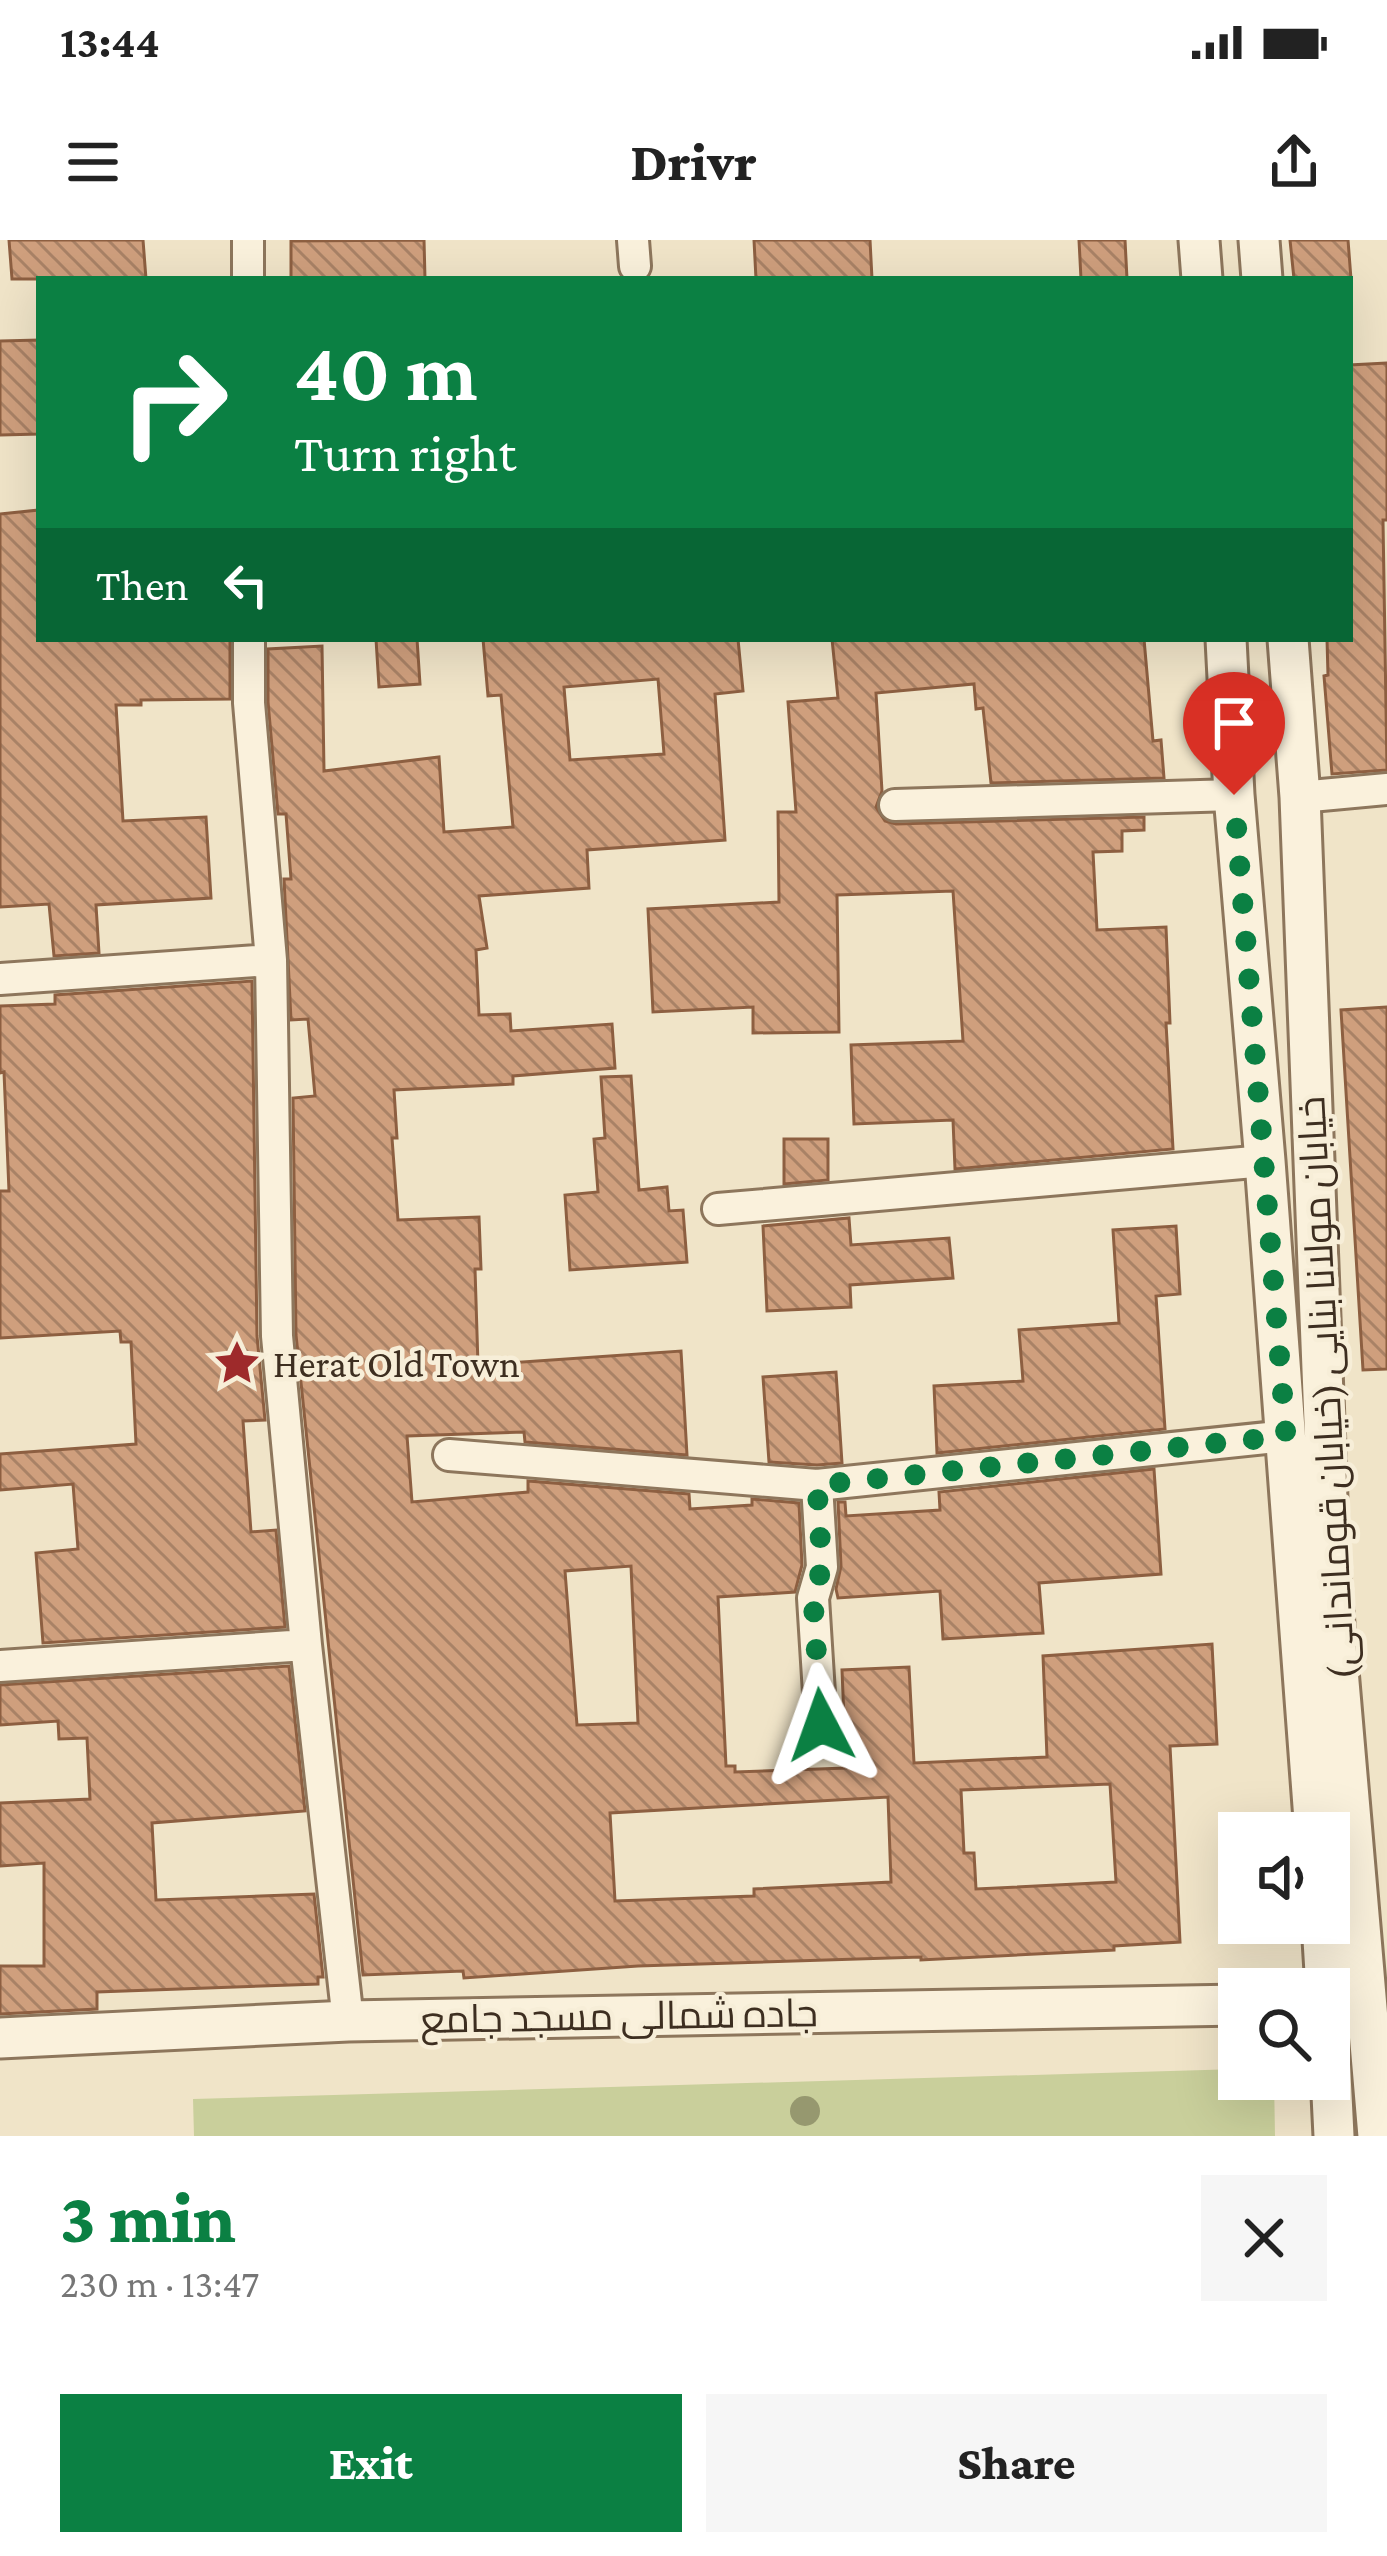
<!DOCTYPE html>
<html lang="en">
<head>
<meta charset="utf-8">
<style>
  body { margin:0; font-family:"Crimson Pro",Cairo,serif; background:#f6f6f6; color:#222; height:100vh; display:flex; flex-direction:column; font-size:45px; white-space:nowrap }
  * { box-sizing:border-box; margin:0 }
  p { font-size:39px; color:#767676 }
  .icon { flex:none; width:66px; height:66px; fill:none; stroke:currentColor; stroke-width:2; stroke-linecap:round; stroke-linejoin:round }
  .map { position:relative; height:1896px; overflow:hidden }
  .side { display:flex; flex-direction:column; background:#fff; flex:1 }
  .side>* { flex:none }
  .top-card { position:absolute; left:36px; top:36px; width:1317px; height:366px; border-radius:0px; box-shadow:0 12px 48px #0002; background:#0b8043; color:#fff; overflow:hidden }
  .buttons { position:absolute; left:1218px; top:1572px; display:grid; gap:24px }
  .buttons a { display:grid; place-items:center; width:132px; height:132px; border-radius:0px; background:#fff; box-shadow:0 12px 48px #0002; font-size:60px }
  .pin { position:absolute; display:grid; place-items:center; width:102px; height:102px; color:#fff; margin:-123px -51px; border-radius:50% 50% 50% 0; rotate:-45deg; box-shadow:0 0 12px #0007 }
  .pin .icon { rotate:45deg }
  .me { position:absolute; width:132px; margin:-66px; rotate:356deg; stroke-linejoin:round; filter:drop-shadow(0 0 9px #0008) }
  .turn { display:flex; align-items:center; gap:42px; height:252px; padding:0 60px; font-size:54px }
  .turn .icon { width:156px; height:156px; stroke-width:2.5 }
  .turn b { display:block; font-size:84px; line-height:102px }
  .then { display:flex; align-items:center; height:114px; padding:0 60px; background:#0003; gap:24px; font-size:45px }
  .round { display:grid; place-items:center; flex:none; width:126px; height:126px; border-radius:0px; background:#f6f6f6 }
  .overview { display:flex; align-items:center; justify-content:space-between; height:204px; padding:0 60px }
  h1 { font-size:72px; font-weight:800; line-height:90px; color:#0b8043 }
  .button { display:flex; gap:24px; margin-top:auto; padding:24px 60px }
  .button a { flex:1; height:138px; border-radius:0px; background:#0b8043; color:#fff; font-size:48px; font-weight:800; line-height:138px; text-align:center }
  .button a+a { background:#f6f6f6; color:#222 }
  .status { display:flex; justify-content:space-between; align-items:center; height:84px; padding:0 60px; background:#fff; direction:ltr }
  .status svg { height:33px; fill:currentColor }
  header { display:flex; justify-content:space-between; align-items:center; height:156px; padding:0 60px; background:#fff; font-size:54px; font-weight:800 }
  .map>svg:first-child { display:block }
  .green { fill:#c9cf9b }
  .building { fill:url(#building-back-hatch); stroke:#8d5f41; stroke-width:3; fill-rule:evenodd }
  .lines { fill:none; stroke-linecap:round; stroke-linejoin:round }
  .minor-casing { stroke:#8d765c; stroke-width:36 }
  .tertiary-casing { stroke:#8d765c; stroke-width:45 }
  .minor { stroke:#faf1dc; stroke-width:30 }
  .tertiary { stroke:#faf1dc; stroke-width:39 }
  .tree { fill:#96986f }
  .route { stroke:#0b8043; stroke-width:21; stroke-dasharray:0 37.8 }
  .labels { text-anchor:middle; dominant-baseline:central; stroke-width:9; stroke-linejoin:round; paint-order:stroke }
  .poi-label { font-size:39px; fill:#3d2e20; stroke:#f7eed8; text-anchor:start }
  .street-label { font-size:39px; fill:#3d2e20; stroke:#f7eed8 }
</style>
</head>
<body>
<div class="status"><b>13:44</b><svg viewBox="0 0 49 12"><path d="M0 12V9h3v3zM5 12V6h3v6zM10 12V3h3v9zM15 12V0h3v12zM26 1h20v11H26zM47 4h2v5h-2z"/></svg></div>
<header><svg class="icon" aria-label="menu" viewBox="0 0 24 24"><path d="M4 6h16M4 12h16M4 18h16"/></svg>Drivr<svg class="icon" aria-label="share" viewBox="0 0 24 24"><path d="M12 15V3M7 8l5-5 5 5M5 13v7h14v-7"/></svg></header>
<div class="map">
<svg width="1387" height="1896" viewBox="0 0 1387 1896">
  <defs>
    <pattern id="building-back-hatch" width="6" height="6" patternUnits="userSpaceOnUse" patternTransform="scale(3)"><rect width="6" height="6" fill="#cf9f7d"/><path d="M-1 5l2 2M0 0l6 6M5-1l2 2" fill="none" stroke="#a98266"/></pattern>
  </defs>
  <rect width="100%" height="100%" fill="#f0e4c8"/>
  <path class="green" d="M1239,1829V1839H1274L1275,1896H194L193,1859Z"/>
  <path class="building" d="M9,0H143L146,39H12Z
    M424,0L425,39H291V1Z
    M754,0H870L872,39H756Z
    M1079,0H1125L1127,39H1081Z
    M1290,0H1348L1351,39H1294Z
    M39,100V194L0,195V101Z
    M1387,123V280H1383L1387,530L1332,534L1324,436L1328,435L1327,399H1350V125Z
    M39,270V399H230V459L141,460V465H116L123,581L206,577L211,658L96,665L99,713L54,716L49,664L0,667V274Z
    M376,399H417L420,444L379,447Z
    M483,399H738L743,451L715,454L725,600L587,610L589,648L479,656L487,708L476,710L479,775L510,774L511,791L612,784L615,828L513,836V844L394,850L397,898H392L398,980L479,977L481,1029H475L478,1125L681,1111L687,1215L525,1202L524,1192L407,1196L412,1262L528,1252V1241L689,1254L690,1269L752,1265V1259L799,1263L802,1325L795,1352L718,1357L726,1526H735V1532L846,1528L842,1430L909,1427L914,1523L1047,1517L1043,1416L1212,1404L1217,1504L1170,1506L1180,1702L1114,1706V1710L921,1720V1717L638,1726L464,1738L463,1731L363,1735L296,1095L293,858L315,856L308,779L291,780L284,639H291L286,574H278L268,462V409L322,406L324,531L439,517L444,592L513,587L501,455L488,456ZM658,439L664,514L570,520L564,447ZM631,1326L638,1483L577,1485L565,1331ZM1110,1544L1116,1642L976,1649L974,1613H964L961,1550ZM888,1557L891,1642L754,1649V1656L615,1661L610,1573Z
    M832,399H1144L1153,501L1161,500L1164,538L991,543L983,468L976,469L974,444L876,453L882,551L876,567L885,581L896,584L1144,577V590L1122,591V611L1093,612L1097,690L1166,687L1170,783H1166L1173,909L955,929L953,880L854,884L851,805L963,801L953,651L837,655L839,792L753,793V767L653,772L648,669L779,662L778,572H796L788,462L838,458Z
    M252,741L257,1096L265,1180L243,1181L251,1292L276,1290L285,1387L43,1403L36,1313L78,1309L73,1244L0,1250V1214L136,1204L131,1102H121L120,1091L0,1098V951H9L4,832L0,833V766L55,764V755Z
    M1387,767V1129L1363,1130L1341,770Z
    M631,836L639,950L667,947L669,971L683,970L687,1022L570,1030L565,955L598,952L594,899L605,898L601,837Z
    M784,899H828V940L784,944Z
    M849,978L851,1005L949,998L953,1038L850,1045L851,1067L767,1071L763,986Z
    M1176,986L1180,1054L1156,1056L1165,1189L937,1213L934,1146L1023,1141L1019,1090L1119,1083L1113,990Z
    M836,1132L842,1223L817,1225L769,1222L763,1137Z
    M1154,1229L1161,1334L1039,1343L1043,1393L943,1399L940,1351L838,1358L836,1349L841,1326L838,1262H845L846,1276L940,1270L939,1252Z
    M289,1426L305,1571L152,1583L156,1660L314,1654L323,1737H318V1744L97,1752V1769L0,1774V1726H44V1623L0,1626V1563L90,1559L87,1498L59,1499L58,1481L0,1485V1445Z"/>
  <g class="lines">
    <defs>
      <path id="minor" d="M248,0V39
        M633,0L635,26
        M249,399V463L271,720L277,1096L306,1405L348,1781
        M1300,557L1387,549
        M895,565L1234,555
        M0,739L271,720
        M718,969L1265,921
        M449,1215L817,1245L1286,1196
        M817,1245L822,1327L813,1358L821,1485
        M0,1426L306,1405"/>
      <path id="tertiary" d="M1199,0L1202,39
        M1259,0L1262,39
        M1226,399L1234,555L1265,921L1315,1593
        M1288,399L1300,557L1330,1337L1378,1896
        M1322,1683L1326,1749
        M1329,1794L1334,1896
        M0,1798L348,1781L1239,1765"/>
    </defs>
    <use href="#minor" class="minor-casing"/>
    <use href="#tertiary" class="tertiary-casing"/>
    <use href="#minor" class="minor"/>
    <use href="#tertiary" class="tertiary"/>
  </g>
  <circle class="tree" cx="805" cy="1871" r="15"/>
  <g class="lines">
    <path class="route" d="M821,1485L813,1358L822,1327L817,1245L1286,1196L1234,555"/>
  </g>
  <defs>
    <symbol id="sight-bare" viewBox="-9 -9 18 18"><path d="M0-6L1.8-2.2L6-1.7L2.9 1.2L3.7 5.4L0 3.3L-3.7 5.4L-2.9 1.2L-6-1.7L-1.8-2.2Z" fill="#9e2a2b" stroke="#f7eed8" stroke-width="2.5" paint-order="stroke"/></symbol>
  </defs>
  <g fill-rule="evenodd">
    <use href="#sight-bare" x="204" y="1090" width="66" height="66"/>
  </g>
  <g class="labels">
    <g class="poi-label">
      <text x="273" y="1123">Herat Old Town</text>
    </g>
    <g class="street-label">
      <text transform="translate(1326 1148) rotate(-93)">خیابان مولانا بنایی (خیابان قوماندانی)</text>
      <text transform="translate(619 1776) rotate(-1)">جاده شمالی مسجد جامع</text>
    </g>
  </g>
</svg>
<div class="buttons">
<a><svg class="icon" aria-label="sound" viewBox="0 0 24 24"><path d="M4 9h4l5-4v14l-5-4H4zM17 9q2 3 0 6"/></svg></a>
<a><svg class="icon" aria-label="search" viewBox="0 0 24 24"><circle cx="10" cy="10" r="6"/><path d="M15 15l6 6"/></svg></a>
</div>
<div class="pin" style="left:1234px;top:555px;background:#d93025"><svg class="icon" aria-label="arrive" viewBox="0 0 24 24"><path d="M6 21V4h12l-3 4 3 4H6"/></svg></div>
<svg class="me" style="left:821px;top:1485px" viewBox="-20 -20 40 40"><path d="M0-17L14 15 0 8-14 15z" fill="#0b8043" stroke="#fff" stroke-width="4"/></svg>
<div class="top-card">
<div class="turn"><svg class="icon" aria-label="right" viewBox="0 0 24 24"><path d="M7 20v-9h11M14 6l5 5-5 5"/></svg><div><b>40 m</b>Turn right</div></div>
<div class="then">Then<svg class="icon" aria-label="left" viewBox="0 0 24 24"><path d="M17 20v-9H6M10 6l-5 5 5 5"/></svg></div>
</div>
</div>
<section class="side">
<div class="overview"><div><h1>3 min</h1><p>230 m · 13:47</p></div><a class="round"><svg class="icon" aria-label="close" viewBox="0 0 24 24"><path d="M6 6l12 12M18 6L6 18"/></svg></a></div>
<div class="button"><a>Exit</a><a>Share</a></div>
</section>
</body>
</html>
